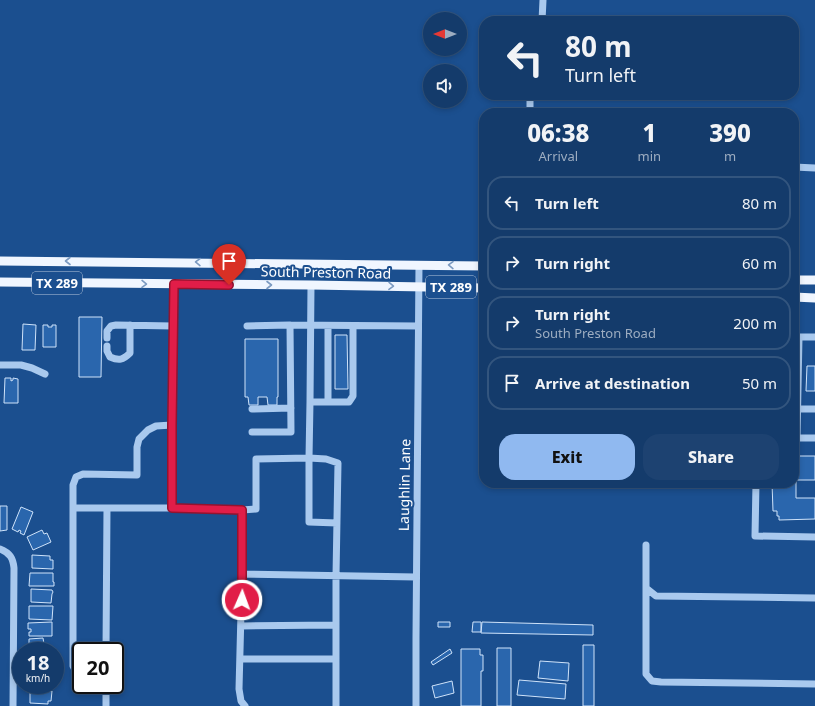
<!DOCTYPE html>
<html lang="en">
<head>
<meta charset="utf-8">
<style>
  body { margin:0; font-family:"Noto Sans",sans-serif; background:#1d4271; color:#f1f3f6; height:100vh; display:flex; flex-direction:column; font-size:15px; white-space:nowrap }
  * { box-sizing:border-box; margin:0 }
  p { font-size:13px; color:#9dadc1 }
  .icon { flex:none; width:22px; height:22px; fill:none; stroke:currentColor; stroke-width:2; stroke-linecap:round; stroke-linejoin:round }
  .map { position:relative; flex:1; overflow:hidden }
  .sheet { position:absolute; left:479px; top:108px; width:320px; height:380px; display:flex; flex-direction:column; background:#143b6b; border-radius:16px; box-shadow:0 2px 6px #0003,0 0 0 1px #33557e }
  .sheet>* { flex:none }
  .top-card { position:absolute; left:479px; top:16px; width:320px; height:84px; border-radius:16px; box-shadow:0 2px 6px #0003,0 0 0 1px #33557e; background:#143b6b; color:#f1f3f6; overflow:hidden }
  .needle { width:26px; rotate:270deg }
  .controls { position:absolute; left:423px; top:12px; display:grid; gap:8px }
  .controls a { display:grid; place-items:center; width:44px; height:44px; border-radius:50%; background:#143b6b; box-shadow:0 2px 6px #0003,0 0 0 1px #33557e; font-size:20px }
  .speed { position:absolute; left:12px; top:642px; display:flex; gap:8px; font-size:20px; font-weight:700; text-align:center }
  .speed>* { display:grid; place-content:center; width:52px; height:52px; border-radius:50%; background:#143b6b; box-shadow:0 2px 6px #0003,0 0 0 1px #33557e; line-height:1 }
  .speed small { font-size:10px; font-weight:400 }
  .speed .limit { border:2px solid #111; border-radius:6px; background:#fff; color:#111 }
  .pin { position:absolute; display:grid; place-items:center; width:34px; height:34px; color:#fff; margin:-41px -17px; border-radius:50% 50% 50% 0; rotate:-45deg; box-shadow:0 0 4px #0007 }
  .pin .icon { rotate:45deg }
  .me { position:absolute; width:44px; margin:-22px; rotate:2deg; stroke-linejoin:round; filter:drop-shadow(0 0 3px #0008) }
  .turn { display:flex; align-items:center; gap:14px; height:84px; padding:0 20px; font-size:18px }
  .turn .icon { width:52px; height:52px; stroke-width:2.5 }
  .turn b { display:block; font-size:28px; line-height:34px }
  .eta { display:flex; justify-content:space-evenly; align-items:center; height:68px; text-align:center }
  .eta b { font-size:24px; font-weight:800; line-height:28px }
  .button { display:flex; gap:8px; margin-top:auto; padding:8px 20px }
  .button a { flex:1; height:46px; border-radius:16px; background:#90b9f0; color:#111; font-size:16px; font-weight:800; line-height:46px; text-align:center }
  .button a+a { background:#1d4271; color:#f1f3f6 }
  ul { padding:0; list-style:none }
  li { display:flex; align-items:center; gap:12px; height:54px; margin:0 8px 6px; padding:0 12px; border:2px solid #33557e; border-radius:16px }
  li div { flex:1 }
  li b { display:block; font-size:15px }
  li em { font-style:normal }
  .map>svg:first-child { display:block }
  .building { fill:#2a66ad; stroke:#cfe3fa }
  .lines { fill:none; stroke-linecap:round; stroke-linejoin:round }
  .minor { stroke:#a9c9ee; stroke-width:7 }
  .major { stroke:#f0f6ff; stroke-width:9 }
  .oneway { stroke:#7b9ac1 }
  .route-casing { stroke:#92132f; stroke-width:10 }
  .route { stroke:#e11d48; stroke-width:7 }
  .labels { text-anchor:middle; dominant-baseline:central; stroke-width:4; stroke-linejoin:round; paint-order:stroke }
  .shield { fill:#1b4f8f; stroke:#bbcadd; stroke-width:1 }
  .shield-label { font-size:13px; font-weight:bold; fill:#fff }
  .street-label { font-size:14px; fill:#fff; stroke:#1b4f8f }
</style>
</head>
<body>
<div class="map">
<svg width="815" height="706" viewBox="0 0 815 706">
  <rect width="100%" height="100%" fill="#1b4f8f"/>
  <path class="building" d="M79,317H102L101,377H79Z
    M23,324L36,325L35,350H22Z
    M43,325H48V327H52V325H56V347H43Z
    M335,335H347L348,389H335Z
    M245,339H278V397H277V405H268L267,397H258V405H249L248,397H245Z
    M807,366H815V391H806Z
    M5,378H11V381L13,380V378L18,379V403H4Z
    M794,456H815V480H796V498H815V519L779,520V516H777V511H773L772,483H794Z
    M0,506H7V530L0,531Z
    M21,507L33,512L24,535L20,533L21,531L19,530L18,532L12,529Z
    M42,530L44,534L47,533L51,542L33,550L27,537Z
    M32,555L50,556V560H53V569L32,568Z
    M30,573H53V582H54V586H29Z
    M31,589L52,590L53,592L52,594L51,603L31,602Z
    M29,606H53L52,620L29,619Z
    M52,622V636H29V632H31V629H28V623Z
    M438,622H450V627H438Z
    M473,622H481V632H472Z
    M482,622L593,625V635L481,633Z
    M43,638L44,644H46V651H29V639Z
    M583,645H594V706H583Z
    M497,648H511V706H497Z
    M450,649L452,653L433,665L431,662Z
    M461,649H480V655H483V671H481V706H461Z
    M540,661L569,663L568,681L538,678Z
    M519,680L566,684L565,699L517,695Z
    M452,681L454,693L435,698L432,686Z
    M29,685H50V687H29Z
    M30,690L52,691L51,701H48V704L30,703Z"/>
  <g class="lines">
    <path class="minor" d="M542,21L543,0
      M530,95V113
      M794,167L815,168
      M311,285L310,402H349L353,396V326
      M290,325L418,326
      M247,326L290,325L291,432H252
      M107,338V331L111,326L116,325L173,326
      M107,346V351L110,357C119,361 123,360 130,353V325
      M0,365H21L32,368L45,374
      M310,402L309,458L326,459L338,463L336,576V706
      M328,402V326
      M252,409L291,408
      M798,409H815
      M794,438H815
      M797,438L799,337H815
      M756,483L755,536L815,537
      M74,508H172V425L174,284
      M172,508L242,510
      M646,545V588L656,596L815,598
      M0,549C10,553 13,558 14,568L13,706
      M242,574V510L256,509V459L309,458V522L337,523
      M646,588V674L652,681L661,682L815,684
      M241,626L336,625
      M106,651L107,508
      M240,659H336
      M81,676L76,672L73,666V485L76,477L83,474L137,475V447L139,439L148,430L156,426L172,425
      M106,706V685
      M245,706L241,701L239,689L242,574L416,577
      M416,706V638L419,265"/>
    <path class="major" d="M0,261L484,266
      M794,280H815
      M0,282L311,285L484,288
      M794,297L815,298"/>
  </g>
  <defs><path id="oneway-chevron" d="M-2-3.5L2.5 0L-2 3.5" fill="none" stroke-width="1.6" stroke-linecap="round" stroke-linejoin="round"/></defs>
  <g class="oneway">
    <use href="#oneway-chevron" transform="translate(68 261) rotate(-180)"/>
    <use href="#oneway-chevron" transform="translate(198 262) rotate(-179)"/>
    <use href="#oneway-chevron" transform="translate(451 265) rotate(-179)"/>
    <use href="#oneway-chevron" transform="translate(144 284) rotate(1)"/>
    <use href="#oneway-chevron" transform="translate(269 285)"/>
    <use href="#oneway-chevron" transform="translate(391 286) rotate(1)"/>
  </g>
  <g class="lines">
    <defs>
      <path id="route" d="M229,285L174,284L172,425V508L242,510V600"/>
    </defs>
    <use href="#route" class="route-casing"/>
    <use href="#route" class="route"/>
  </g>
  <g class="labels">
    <g class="shield">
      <rect x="32" y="272" width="50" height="22" rx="3"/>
      <rect x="426" y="276" width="50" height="22" rx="3"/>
    </g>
    <g class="shield-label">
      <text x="57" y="283">TX 289</text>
      <text x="451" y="287">TX 289</text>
    </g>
    <g class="street-label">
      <text transform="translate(326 272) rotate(1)">South Preston Road</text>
      <text transform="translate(404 485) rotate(-89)">Laughlin Lane</text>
    </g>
  </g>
</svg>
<div class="controls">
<a><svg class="needle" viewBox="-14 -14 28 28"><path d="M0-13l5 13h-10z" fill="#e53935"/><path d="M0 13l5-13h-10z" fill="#9dadc1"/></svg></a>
<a><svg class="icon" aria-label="sound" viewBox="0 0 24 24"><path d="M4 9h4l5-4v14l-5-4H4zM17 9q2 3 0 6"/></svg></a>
</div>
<div class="speed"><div>18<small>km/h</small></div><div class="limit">20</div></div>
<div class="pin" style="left:229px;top:285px;background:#d93025"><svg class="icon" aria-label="arrive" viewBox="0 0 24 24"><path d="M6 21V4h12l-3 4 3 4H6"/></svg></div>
<svg class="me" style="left:242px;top:600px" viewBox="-20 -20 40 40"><circle r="17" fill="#e11d48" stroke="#fff" stroke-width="3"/><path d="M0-11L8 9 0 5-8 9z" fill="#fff"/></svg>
<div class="top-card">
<div class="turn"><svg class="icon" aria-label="left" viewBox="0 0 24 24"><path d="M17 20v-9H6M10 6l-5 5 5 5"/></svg><div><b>80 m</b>Turn left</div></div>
</div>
<section class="sheet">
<div class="eta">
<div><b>06:38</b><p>Arrival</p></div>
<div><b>1</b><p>min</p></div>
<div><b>390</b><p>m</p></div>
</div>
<ul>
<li><svg class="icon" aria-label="left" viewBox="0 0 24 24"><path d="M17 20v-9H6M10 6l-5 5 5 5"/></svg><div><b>Turn left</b></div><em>80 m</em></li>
<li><svg class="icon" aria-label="right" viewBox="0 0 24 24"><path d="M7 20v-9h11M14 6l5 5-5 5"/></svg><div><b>Turn right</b></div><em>60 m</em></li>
<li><svg class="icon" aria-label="right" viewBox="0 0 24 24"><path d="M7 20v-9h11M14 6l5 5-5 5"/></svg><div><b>Turn right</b><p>South Preston Road</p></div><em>200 m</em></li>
<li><svg class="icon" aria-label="arrive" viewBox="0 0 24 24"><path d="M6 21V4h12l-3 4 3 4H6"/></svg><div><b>Arrive at destination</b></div><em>50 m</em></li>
</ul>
<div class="button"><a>Exit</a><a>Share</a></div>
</section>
</div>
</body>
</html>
